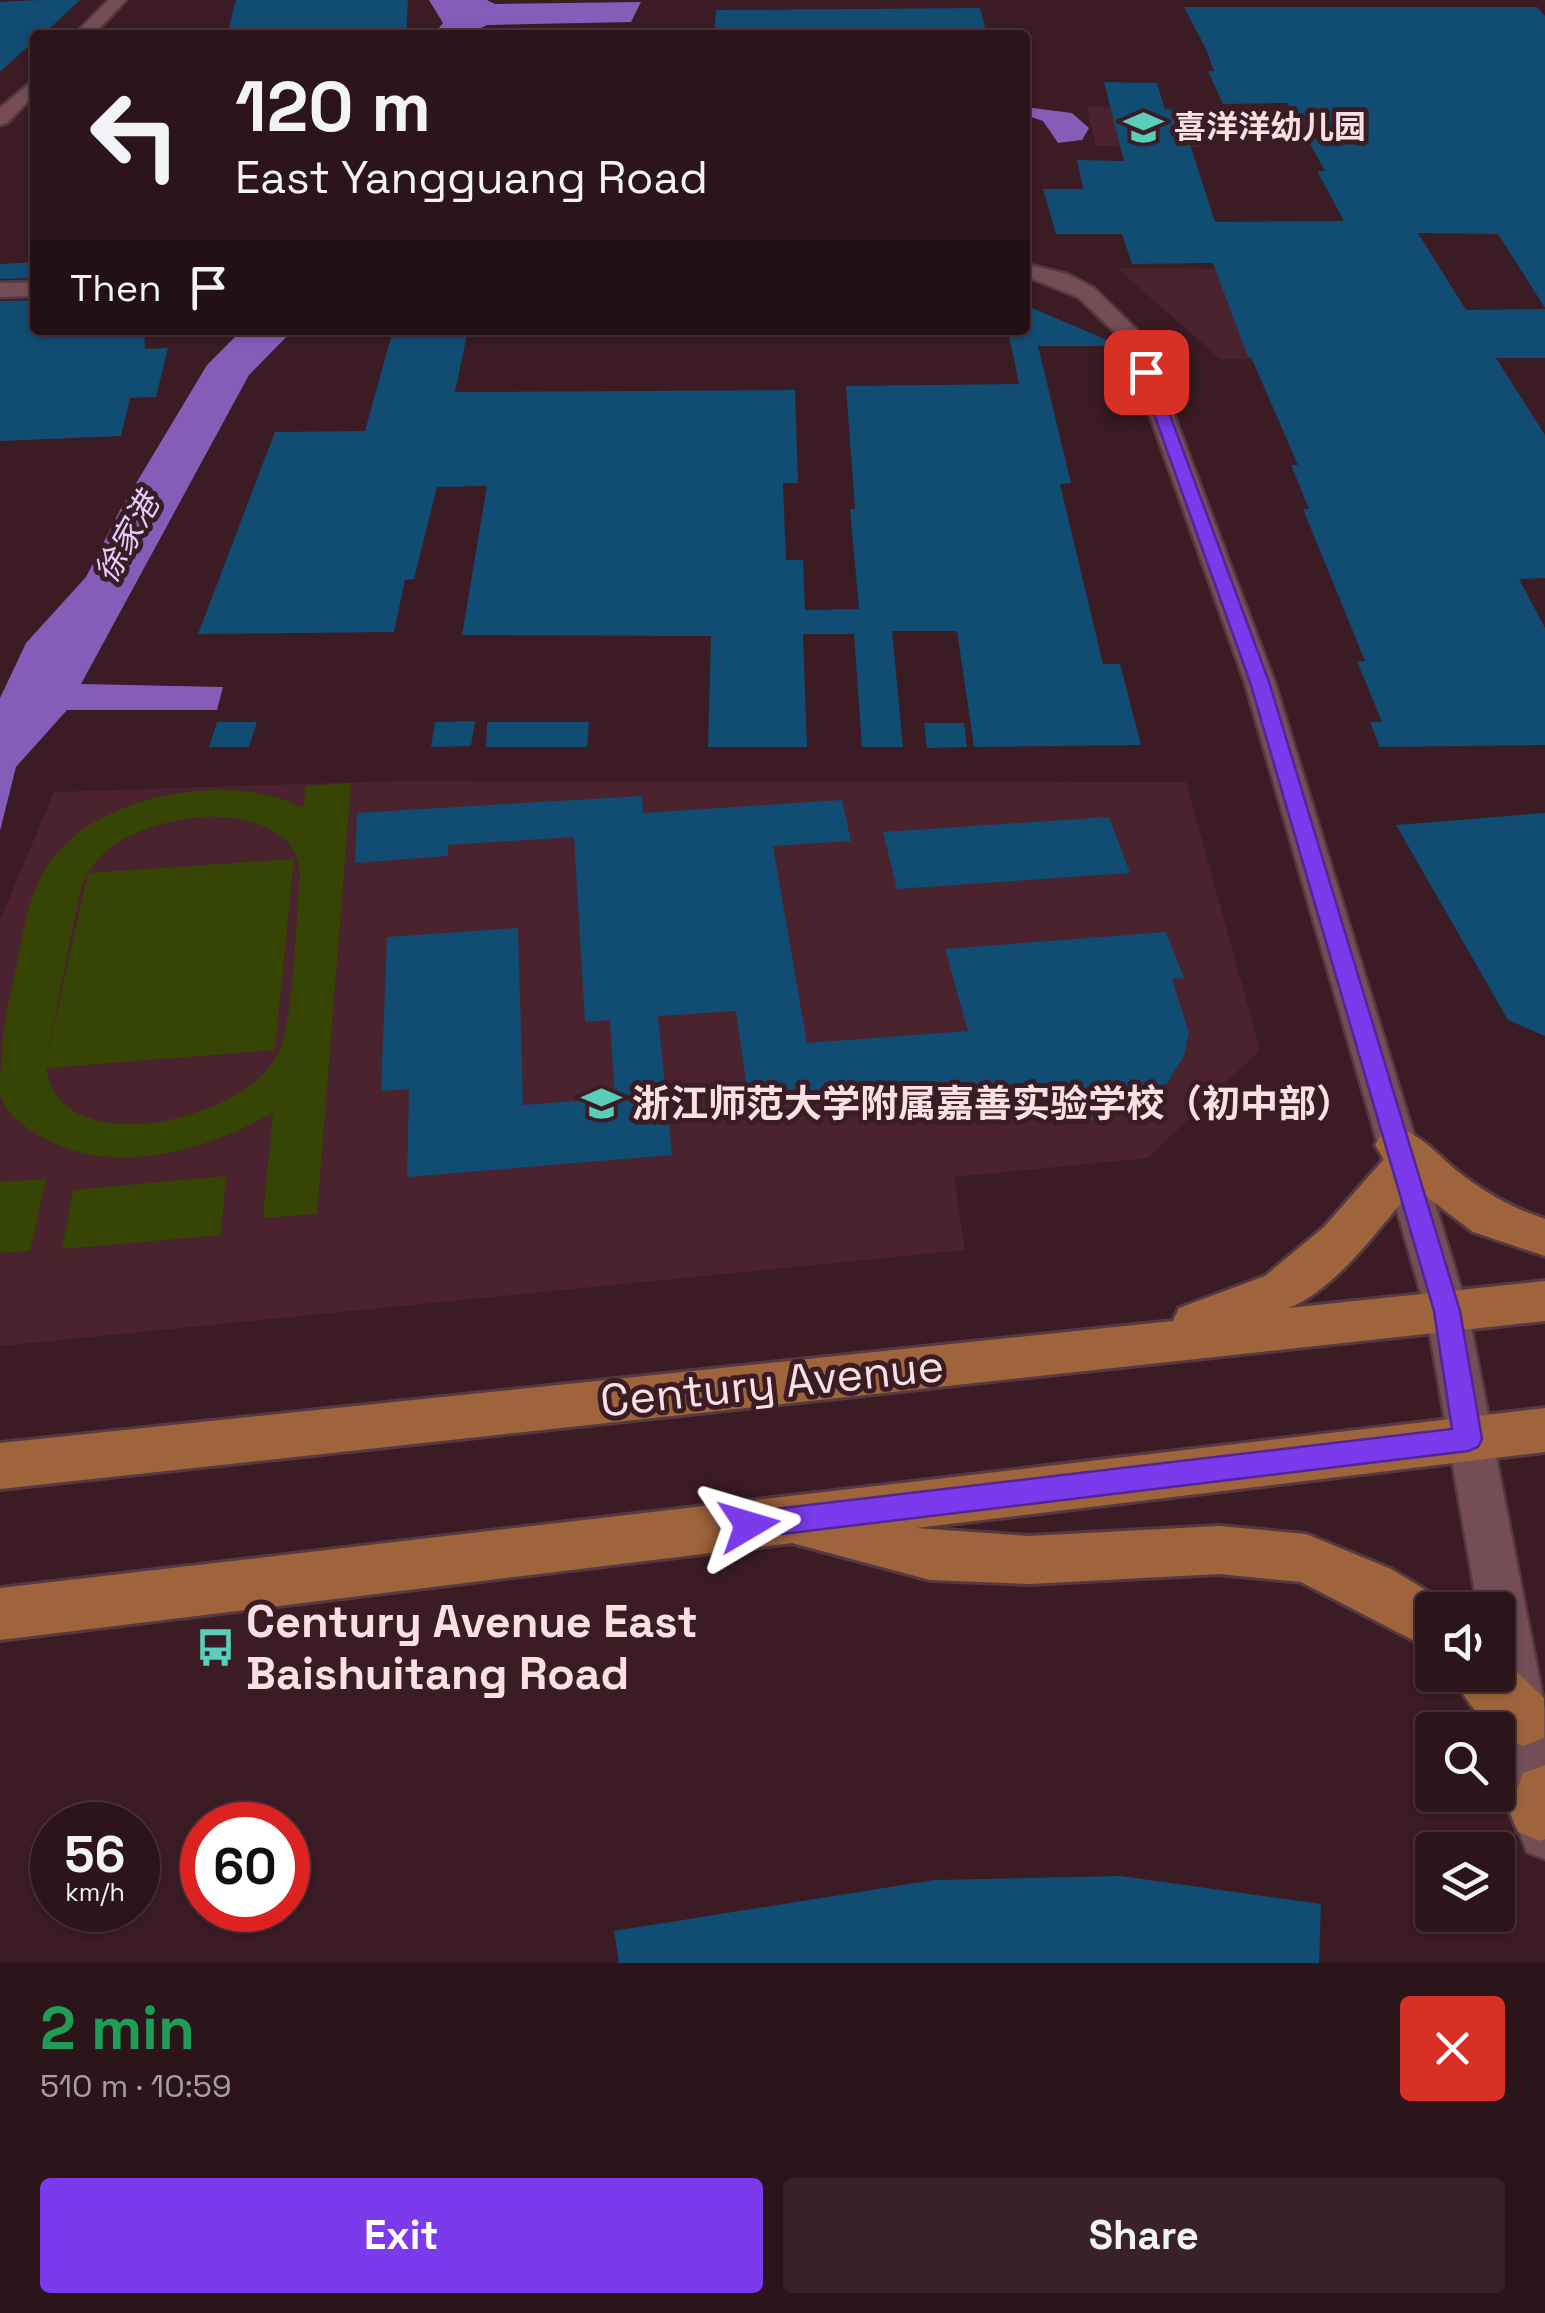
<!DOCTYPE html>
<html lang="en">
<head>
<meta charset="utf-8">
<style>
  body { margin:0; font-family:"Space Grotesk","Noto Sans SC",sans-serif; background:#382128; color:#f1f3f6; height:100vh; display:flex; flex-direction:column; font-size:38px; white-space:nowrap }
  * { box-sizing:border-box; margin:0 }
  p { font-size:32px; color:#a69ea3 }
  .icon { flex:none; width:55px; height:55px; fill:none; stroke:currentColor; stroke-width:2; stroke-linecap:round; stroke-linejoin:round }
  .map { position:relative; height:1963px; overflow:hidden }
  .panel { display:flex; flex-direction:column; background:#2c141b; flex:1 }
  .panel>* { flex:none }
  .guide { position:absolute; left:30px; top:30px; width:1000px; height:305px; border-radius:10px; box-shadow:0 2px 8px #0004,0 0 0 2px #48333a; background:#2c141b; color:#f1f3f6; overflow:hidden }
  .controls { position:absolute; left:1415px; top:1592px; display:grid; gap:20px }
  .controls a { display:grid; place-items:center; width:100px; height:100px; border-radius:10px; background:#2c141b; box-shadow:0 2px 8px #0004,0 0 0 2px #48333a; font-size:50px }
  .speed { position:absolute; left:30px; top:1802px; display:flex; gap:20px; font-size:50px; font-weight:700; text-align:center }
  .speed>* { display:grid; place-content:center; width:130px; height:130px; border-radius:50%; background:#2c141b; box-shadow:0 2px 8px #0004,0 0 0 2px #48333a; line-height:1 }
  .speed small { font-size:25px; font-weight:400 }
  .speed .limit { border:15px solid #d22; background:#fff; color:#111 }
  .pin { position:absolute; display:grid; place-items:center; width:85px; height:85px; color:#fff; margin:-42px; border-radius:20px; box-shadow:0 5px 15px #0006 }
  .me { position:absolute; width:110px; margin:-55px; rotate:83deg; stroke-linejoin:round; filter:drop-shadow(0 0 8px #0008) }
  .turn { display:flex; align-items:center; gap:35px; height:210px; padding:0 40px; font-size:45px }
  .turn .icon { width:130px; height:130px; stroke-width:2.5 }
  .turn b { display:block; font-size:70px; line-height:85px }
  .then { display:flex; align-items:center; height:95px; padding:0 40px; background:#0003; gap:20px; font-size:38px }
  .round { display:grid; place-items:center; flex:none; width:105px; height:105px; border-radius:10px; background:#382128 }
  .overview { display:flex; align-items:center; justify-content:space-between; height:170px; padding:0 40px }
  h1 { font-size:60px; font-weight:700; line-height:75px; color:#1e9e55 }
  .cta { display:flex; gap:20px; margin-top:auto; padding:20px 40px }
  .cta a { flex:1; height:115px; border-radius:10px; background:#7c3aed; color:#fff; font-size:40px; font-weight:700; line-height:115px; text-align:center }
  .cta a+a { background:#382128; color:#f1f3f6 }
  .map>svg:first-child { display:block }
  .built { fill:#4b232f }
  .green { fill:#364404; fill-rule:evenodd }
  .water { fill:#865cb9 }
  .building { fill:#114c73 }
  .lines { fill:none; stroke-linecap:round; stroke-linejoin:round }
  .tertiary-casing { stroke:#553941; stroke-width:5 }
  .primary-casing { stroke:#553941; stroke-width:6 }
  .tertiary { fill:#744d57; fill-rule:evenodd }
  .primary { fill:#9f643b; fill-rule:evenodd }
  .route { fill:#7c3aed; stroke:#51269a; stroke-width:2.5 }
  .labels { text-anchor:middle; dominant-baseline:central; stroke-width:10; stroke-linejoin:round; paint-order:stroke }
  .far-poi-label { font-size:32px; font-weight:bold; fill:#f8e0e5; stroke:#3b1b24; text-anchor:start }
  .far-water-label { font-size:32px; font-style:italic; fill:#e0cdfe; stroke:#3b1b24 }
  .poi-label { font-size:38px; font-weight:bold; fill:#f8e0e5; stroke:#3b1b24; text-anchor:start }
  .near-street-label { font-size:45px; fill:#f8e0e5; stroke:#3b1b24 }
  .near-poi-label { font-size:45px; font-weight:bold; fill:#f8e0e5; stroke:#3b1b24; text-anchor:start }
</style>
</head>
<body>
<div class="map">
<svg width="1545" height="1963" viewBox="0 0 1545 1963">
  <rect width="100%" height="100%" fill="#3b1b24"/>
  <path class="built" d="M1087,107L1191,108L1204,147L1096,146Z
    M1117,268L1265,269L1301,360L1220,359Z
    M397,781L1186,782L1260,1050L1148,1158L954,1177L965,1250L0,1346V920L54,792Z"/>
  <path class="green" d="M351,783L317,1214L263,1218L273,1112C204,1153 101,1181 29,1129C18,1122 3,1108 0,1095C0,1058 4,1017 13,982C22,945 26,898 47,866C94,794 230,770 303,808L306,786ZM201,817C240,815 297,825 300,873C296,913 294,1027 277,1056C240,1123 60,1163 46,1068L275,1050L294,859L88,873L45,1065L80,892C94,840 153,822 201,817Z
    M226,1176L221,1235L62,1249L73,1190Z
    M46,1179L30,1251L0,1253V1182Z"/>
  <path class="water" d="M429,0H487L495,4L641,2L631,22L487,25L467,35H433L443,23Z
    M1025,107L1072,113L1089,128L1082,140L1058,143L1043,121L1025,115Z
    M242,330H293L249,375L81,684L223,687L217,710H67L16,767L0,831V698L26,643L86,577L120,510L207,365Z"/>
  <path class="building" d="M40,0H80L49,29L35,35V40L0,72V2Z
    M236,0H408L406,35H227Z
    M1184,7H1537L1545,16V308L1498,234L1418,233L1466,310L1545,309V358H1496L1545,435V578L1519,579L1545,628V745L1380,747L1370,722H1382L1357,661H1365L1303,509H1309L1291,465H1298L1251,357H1248L1213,263L1132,264L1122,234H1056L1043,189H1083L1077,160L1124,161L1104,82L1157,83L1165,110H1179L1215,222L1344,221L1317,171H1325L1287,103L1223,104L1208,71H1214L1206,49Z
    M980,8L987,35H714L716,10Z
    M35,262V278L0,279V264Z
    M35,300V330H144L145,349L168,348L156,397L130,398L121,436L0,441V301Z
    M1025,305L1121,346H1038L1071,483L1060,484L1103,664H1120L1141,745L974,747L957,631H892L903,747H862L854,634H803L807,747H708L711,636L462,635L487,486L437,487L414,579L405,580L394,632L198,634L275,432L365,431L393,330H468L455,392L795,390L798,483H783L786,560H803L805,610L859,609L850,509H855L846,386L1019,384L1008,330H1025Z
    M475,721L471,746L431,747L435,722Z
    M217,722H257L249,747H209Z
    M487,722H589L587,747H486Z
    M924,723H964L967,747L927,748Z
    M642,796L643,813L842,800L851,841L773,846L807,1043L968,1031L945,949L1166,932L1184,978L1172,979L1189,1033L1184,1056L1167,1083L1149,1097L1120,1114L1080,1123L1069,1124L1056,1084L750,1109L736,1011L658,1016L672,1155L407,1177L409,1089L381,1091L387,937L518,928L523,1105L615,1098L610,1020L585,1022L574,837L448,845V856L355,863L357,813Z
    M1545,813V1036L1508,1020L1396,825Z
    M1109,817L1130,873L897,889L883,832Z
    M1121,1876L1321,1904L1319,1963H619L614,1931L934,1880Z"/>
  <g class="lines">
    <defs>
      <path id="tertiary" d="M109,0H126L93,35H74Z
        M35,79V94L7,123L0,125V108Z
        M1025,264L1067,274L1094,288L1145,338L1275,683L1468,1311L1545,1709V1859L1527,1852L1520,1834L1490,1675H1498V1610H1478L1426,1311L1245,683L1123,340L1078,297L1025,276Z
        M35,282V296L0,297V283Z"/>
      <path id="primary" d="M1398,1128C1424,1136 1440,1158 1461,1174C1488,1195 1513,1208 1545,1219V1256L1473,1232L1414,1187C1382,1225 1335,1291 1288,1308L1545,1281V1321L0,1489V1443L1173,1321L1179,1308L1265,1276L1324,1227L1384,1159L1375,1145L1382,1133Z
        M1545,1408V1452L916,1528L1029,1536L1219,1526L1306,1534L1391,1569L1452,1606L1454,1610H1432V1650L1301,1582L1219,1574L1029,1584L930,1580L792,1543L0,1640V1588Z
        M1498,1654L1544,1698V1738L1523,1746C1492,1734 1467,1706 1453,1675H1498Z
        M1545,1765V1839L1540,1841L1518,1832L1509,1811L1523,1773Z"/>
    </defs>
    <use href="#tertiary" class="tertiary-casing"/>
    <use href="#primary" class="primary-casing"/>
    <use href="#tertiary" class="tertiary"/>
    <use href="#primary" class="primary"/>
  </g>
  <path class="route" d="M1146,367L1154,372L1269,682L1460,1311L1482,1439L1478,1447L1468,1451L749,1538L739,1534L735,1525L739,1516L749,1512L1452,1429L1434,1311L1250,682L1139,372Z"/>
  <defs>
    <symbol id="school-bare" viewBox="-9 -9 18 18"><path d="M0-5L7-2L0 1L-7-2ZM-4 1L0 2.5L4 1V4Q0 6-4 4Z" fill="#5acebd" stroke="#3b1b24" stroke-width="2.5" paint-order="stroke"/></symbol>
    <symbol id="bus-bare" viewBox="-9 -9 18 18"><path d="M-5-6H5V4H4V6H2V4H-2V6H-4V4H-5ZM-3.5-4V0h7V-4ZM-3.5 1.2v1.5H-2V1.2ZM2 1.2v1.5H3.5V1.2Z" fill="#5acebd" stroke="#3b1b24" stroke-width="2.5" paint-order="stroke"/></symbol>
  </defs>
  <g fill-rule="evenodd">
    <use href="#school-bare" x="1116" y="100" width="55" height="55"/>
    <use href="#school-bare" x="574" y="1076" width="55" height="55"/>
    <use href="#bus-bare" x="188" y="1620" width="55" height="55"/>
  </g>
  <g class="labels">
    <g class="far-poi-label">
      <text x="1174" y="127">喜洋洋幼儿园</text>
    </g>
    <g class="far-water-label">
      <text transform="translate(127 538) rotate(-61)">徐家港</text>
    </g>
    <g class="poi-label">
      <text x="632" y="1104">浙江师范大学附属嘉善实验学校（初中部）</text>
    </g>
    <g class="near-street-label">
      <text transform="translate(772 1383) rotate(-6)">Century Avenue</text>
    </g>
    <g class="near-poi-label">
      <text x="246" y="1621">Century Avenue East<tspan x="246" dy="52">Baishuitang Road</tspan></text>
    </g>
  </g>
</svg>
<div class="controls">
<a><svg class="icon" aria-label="sound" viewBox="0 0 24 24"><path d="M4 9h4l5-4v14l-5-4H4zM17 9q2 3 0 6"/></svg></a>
<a><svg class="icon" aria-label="search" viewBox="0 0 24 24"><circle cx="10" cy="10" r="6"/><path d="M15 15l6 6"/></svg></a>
<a><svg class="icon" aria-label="layers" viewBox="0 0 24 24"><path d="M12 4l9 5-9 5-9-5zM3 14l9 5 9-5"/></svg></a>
</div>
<div class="speed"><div>56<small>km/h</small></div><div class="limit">60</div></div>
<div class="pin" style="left:1146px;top:372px;background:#d93025"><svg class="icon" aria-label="arrive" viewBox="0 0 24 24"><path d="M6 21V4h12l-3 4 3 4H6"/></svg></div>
<svg class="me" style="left:749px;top:1525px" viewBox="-20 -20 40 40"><path d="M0-17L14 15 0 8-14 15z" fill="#7c3aed" stroke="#fff" stroke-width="4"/></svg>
<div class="guide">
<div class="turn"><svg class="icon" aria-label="left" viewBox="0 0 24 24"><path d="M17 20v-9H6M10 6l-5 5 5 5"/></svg><div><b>120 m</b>East Yangguang Road</div></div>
<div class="then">Then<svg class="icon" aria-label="arrive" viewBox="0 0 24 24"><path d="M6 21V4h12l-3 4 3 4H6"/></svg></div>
</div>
</div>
<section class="panel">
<div class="overview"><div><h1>2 min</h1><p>510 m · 10:59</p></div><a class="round" style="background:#d93025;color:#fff"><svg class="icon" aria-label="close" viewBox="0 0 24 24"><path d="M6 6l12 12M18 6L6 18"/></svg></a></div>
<div class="cta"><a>Exit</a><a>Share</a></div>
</section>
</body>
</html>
